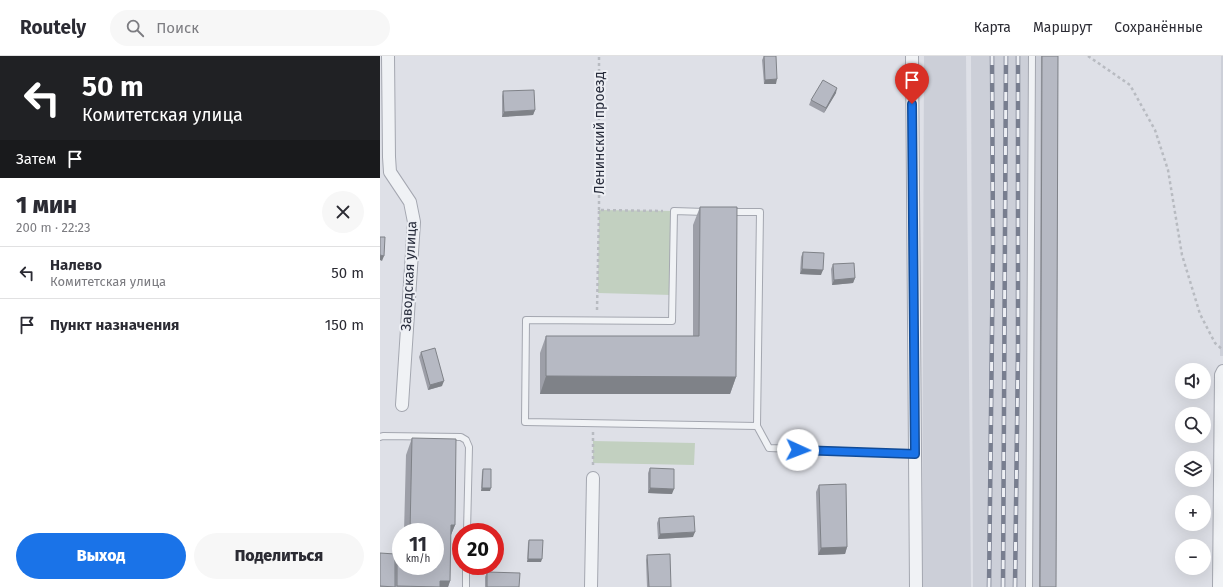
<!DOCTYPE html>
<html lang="ru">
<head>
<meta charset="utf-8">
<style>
  body { margin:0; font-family:"Fira Sans",sans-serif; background:#f7f7f7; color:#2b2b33; height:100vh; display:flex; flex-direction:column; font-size:15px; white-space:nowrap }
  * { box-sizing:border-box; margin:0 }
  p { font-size:13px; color:#7c7c81 }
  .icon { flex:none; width:22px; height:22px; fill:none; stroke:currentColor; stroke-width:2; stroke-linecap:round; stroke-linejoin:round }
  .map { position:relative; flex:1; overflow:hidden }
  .side { display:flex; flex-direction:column; background:#fff; width:380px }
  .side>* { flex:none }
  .hud { background:#202124; color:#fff; overflow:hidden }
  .buttons { position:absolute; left:795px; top:307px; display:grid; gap:8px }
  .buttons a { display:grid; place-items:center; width:36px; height:36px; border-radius:50%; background:#fff; box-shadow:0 4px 16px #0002; font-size:20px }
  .speed { position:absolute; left:12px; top:467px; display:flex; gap:8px; font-size:20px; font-weight:700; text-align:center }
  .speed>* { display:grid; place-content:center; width:52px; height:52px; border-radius:50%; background:#fff; box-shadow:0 4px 16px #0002; line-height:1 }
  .speed small { font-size:10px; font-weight:400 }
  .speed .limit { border:6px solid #d22; background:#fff; color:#111 }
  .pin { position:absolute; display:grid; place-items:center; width:34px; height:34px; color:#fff; margin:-41px -17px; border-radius:50% 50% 50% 0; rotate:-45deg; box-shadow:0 0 4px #0007 }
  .pin .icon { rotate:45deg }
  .me { position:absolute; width:44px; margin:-22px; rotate:92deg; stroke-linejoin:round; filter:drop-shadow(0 0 3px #0008) }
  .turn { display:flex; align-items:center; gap:14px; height:84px; padding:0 16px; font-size:18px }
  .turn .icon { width:52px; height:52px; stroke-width:2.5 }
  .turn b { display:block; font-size:28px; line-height:34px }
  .then { display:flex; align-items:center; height:38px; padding:0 16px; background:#0003; gap:8px; font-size:15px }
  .round { display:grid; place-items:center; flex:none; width:42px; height:42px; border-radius:21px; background:#f7f7f7 }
  .headline { display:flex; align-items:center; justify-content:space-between; height:68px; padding:0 16px }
  h1 { font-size:24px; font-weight:800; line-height:30px }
  .primary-button { display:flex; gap:8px; margin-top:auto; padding:8px 16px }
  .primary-button a { flex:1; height:46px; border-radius:24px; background:#1a73e8; color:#fff; font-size:16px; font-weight:800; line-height:46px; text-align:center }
  .primary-button a+a { background:#f7f7f7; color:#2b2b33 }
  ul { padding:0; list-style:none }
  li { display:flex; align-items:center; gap:12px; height:52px; padding:0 16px; border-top:1px solid #e1e1e2 }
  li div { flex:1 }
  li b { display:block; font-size:15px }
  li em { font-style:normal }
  header { display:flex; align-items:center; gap:24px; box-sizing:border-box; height:56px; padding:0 20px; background:#fff; border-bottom:1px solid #e1e1e2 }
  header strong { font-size:19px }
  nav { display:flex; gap:22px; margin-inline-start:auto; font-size:14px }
  .search { width:280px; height:36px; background:#f7f7f7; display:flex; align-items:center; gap:10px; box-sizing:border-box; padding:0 14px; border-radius:22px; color:#7c7c81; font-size:15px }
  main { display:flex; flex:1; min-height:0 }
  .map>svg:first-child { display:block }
  .built { fill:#cccfd8 }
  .green { fill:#c2d0c0 }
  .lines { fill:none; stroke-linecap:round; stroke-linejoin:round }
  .lane-casing { stroke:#a4a7b0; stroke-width:8 }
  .street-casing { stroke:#a4a7b0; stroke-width:14 }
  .path { stroke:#b8bbc1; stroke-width:2.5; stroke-dasharray:3 3; stroke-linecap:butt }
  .lane { stroke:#f0f2f5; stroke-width:6 }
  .street { stroke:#f0f2f5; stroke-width:12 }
  .rail-casing { stroke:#787e8f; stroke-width:4.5 }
  .rail { stroke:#edeff4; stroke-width:3; stroke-dasharray:9; stroke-linecap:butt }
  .wall { fill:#9d9fa8 }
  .shaded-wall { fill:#7f8288 }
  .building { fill:#b6b9c3; stroke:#7f8288 }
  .route-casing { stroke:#114b97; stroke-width:10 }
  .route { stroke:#1a73e8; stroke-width:7 }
  .labels { text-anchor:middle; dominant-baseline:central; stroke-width:4; stroke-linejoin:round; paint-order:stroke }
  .street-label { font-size:14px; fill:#282d3c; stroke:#edeff4 }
</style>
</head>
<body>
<header>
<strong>Routely</strong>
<div class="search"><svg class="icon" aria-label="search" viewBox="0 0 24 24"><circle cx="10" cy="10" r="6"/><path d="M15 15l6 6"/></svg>Поиск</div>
<nav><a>Карта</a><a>Маршрут</a><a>Сохранённые</a></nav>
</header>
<main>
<section class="side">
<div class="hud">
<div class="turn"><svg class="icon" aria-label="left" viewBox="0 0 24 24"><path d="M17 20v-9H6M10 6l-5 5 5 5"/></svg><div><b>50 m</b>Комитетская улица</div></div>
<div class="then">Затем<svg class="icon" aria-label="arrive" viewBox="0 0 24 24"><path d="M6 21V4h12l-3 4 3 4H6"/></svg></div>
</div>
<div class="headline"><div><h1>1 мин</h1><p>200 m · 22:23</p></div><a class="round"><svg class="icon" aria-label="close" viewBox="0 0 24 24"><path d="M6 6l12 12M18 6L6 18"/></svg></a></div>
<ul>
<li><svg class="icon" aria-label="left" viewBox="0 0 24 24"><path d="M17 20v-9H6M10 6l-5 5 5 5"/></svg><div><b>Налево</b><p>Комитетская улица</p></div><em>50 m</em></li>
<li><svg class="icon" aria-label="arrive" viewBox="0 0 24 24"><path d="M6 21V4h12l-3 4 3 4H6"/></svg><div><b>Пункт назначения</b></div><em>150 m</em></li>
</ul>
<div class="primary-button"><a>Выход</a><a>Поделиться</a></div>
</section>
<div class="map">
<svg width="843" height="531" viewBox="0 0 843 531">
  <rect width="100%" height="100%" fill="#dee0e7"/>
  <path class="built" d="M544,0H586L591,531H542Z
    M591,0H677L675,531H593Z
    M841,0H843V300H840Z"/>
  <path class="green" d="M219,154L294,155L292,239L218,237Z
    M213,385L315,387L314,409L213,407Z"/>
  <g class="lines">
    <defs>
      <path id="lane" d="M325,156L294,155L292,265L146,264L145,366L377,370
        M348,156H380L377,370L389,392L535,398
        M0,381L3,380L81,381L86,384L89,391L87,476
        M86,531V510
        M649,531L652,0"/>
      <path id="street" d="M8,0L9,101L10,116L30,146L34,166L22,349
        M532,0L536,531
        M211,531L213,422
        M839,531L841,319L843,315"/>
    </defs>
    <use href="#lane" class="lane-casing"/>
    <use href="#street" class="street-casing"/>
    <path class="path" d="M708,0L750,29L775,74L788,114L802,199L820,258L835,287L843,294
      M219,154V0
      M217,254L219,154L283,155
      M213,409V376"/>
    <use href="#lane" class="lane"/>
    <use href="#street" class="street"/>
    <defs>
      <path id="rail" d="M609,531L613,189L612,0
        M623,531L626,0
        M635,531L638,295V0"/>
    </defs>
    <use href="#rail" class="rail-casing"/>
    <use href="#rail" class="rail"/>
  </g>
  <path class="wall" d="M384,0H396V28H384L382,4Z
    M661,0H678L676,531H659Z
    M123,35L155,54L153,59L122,61V40Z
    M456,37L444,57L429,49L431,44Z
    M320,151L356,321L350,338H160V297L166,280H313V169Z
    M423,196L441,219L420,218L421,201Z
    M453,208L475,222L473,227L452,229L451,213Z
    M41,296L62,330L48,334L39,301Z
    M32,382L75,469L71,479L70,525L68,531H0L17,492L21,510L55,476H24L26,399Z
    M270,412L292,438L268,437V417Z
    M103,413L110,435H101L102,416Z
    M439,429L467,491L465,498L438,499L436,436Z
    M279,462L313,481L278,483L277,467Z
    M149,484L161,506H147L148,487Z
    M267,499L291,531H267L266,504Z
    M107,516L139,531H105V521Z"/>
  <path class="shaded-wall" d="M397,23L396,28H384L385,24Z
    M457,32L456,37L444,57L446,52Z
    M155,54L153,59L122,61L124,56Z
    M0,199L4,200L2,205L0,204Z
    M422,213L443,214L441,219L420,218Z
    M475,222L473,227L452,229L454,224Z
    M166,320L356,321L350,338H160Z
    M64,325L62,330L48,334L50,329Z
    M102,432H111L110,435H101Z
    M270,432L294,433L292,438L268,437Z
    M71,469H75L68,486Z
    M315,476L313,481L278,483L280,478Z
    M467,491L465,498L438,499L441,492Z
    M148,503H162L161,506H147Z
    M60,525H70L68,531H58Z"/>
  <path class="building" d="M384,0H396L397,23L385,24Z
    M662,0H678L676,531H660Z
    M443,24L457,32L446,52L431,44Z
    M154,34L155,54L124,56L123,35Z
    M320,151H357L356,321L166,320V280H319Z
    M0,181H5L4,200L0,199Z
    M423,196L444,197L443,214L422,213Z
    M474,207L475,222L454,224L453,208Z
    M55,292L64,325L50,329L41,296Z
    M32,382L76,383L75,469H71L70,525H60V531L17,530V492L21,493V510H55V476H30Z
    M270,412L294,413V433L270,432Z
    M103,413H111V432H102Z
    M466,428L467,491L441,492L439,429Z
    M314,460L315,476L280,478L279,462Z
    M149,484H163L162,503H148Z
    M0,497L15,498V531L0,530Z
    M290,498L291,531H269L267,499Z
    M107,516L140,517L139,531H107Z"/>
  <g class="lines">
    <defs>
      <path id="route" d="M418,394L535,398L532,48"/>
    </defs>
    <use href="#route" class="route-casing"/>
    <use href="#route" class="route"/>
  </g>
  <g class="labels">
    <g class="street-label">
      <text transform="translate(219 77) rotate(-90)">Ленинский проезд</text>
      <text transform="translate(29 220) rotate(-87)">Заводская улица</text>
    </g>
  </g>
</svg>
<div class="buttons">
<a><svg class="icon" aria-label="sound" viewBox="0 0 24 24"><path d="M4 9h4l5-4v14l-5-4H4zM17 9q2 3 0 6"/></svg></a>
<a><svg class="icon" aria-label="search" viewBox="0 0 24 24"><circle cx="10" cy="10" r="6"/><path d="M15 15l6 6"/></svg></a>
<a><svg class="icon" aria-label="layers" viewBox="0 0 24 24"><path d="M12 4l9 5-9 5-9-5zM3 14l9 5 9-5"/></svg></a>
<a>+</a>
<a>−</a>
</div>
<div class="speed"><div>11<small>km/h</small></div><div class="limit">20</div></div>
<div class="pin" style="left:532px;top:48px;background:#d93025"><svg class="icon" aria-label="arrive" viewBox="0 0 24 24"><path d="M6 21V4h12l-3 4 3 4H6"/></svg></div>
<svg class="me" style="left:418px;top:394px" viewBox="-20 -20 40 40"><circle r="19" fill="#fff"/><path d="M0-13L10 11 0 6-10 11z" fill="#1a73e8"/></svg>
</div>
</main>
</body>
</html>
